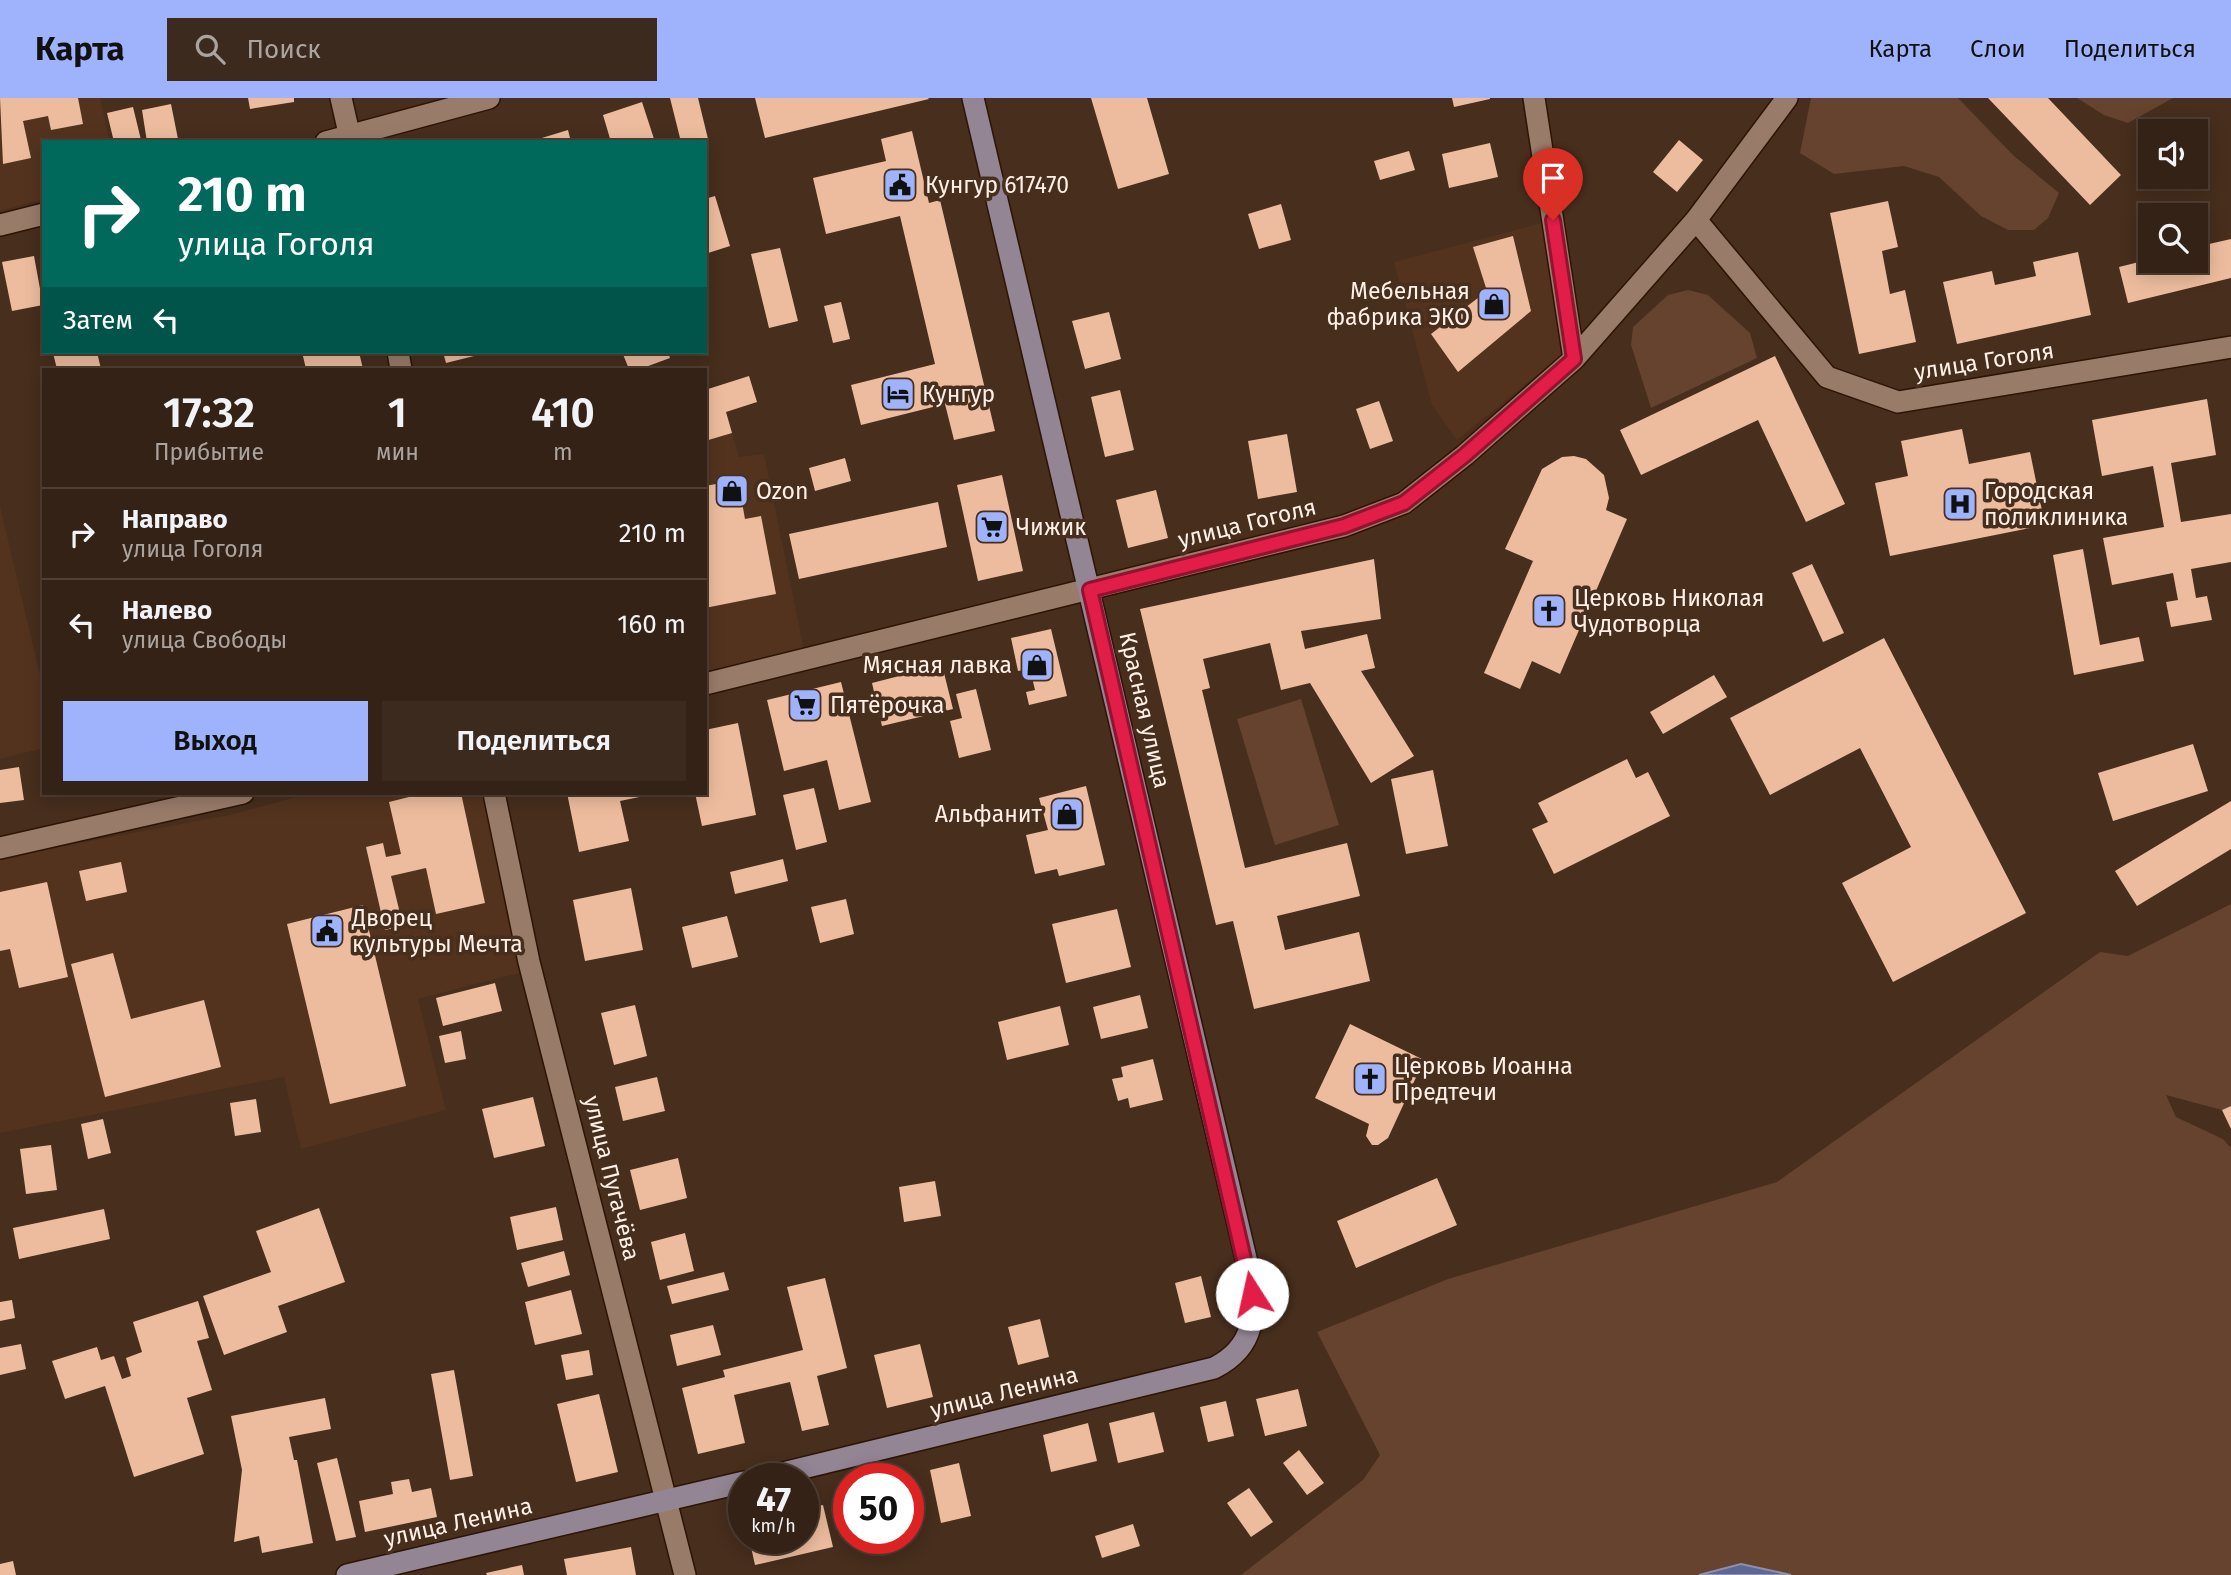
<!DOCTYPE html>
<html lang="ru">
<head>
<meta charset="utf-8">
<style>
  body { margin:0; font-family:"Fira Sans",sans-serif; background:#3d2a1f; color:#f1f3f6; height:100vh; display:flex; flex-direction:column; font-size:26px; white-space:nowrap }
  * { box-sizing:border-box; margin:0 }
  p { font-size:23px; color:#aaa4a1 }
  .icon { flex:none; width:38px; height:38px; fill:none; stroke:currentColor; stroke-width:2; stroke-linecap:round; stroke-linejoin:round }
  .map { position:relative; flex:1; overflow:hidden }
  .side { position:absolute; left:42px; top:270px; width:665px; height:427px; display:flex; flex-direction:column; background:#352216; border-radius:0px; box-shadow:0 4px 18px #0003,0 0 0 2px #4f3f35 }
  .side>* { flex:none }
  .hud { position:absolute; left:42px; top:42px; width:665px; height:214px; border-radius:0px; box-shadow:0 4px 18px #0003,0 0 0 2px #4f3f35; background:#00695c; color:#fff; overflow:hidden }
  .controls { position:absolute; left:2138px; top:21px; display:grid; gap:14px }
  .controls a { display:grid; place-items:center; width:70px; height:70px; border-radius:0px; background:#352216; box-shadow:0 4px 18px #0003,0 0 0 2px #4f3f35; font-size:35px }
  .speed { position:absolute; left:728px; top:1365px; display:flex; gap:14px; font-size:35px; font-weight:700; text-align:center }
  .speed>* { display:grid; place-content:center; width:91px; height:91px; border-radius:50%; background:#352216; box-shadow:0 4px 18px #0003,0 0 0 2px #4f3f35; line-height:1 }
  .speed small { font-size:18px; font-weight:400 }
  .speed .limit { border:10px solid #d22; background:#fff; color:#111 }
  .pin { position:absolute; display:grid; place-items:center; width:60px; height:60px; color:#fff; margin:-72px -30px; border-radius:50% 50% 50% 0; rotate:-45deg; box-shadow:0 0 7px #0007 }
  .pin .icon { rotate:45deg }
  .me { position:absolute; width:77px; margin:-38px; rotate:350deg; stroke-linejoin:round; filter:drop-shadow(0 0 5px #0008) }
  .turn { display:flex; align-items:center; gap:24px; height:147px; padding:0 21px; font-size:32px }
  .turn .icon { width:91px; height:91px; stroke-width:2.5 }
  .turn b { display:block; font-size:49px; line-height:60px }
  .then { display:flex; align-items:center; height:66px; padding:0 21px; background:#0003; gap:14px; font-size:26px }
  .eta { display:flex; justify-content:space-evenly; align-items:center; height:119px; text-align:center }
  .eta b { font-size:42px; font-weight:600; line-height:49px }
  .action { display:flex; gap:14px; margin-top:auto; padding:14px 21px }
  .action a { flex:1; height:80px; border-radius:0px; background:#9fb3fd; color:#111; font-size:28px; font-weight:600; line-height:80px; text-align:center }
  .action a+a { background:#3d2a1f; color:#f1f3f6 }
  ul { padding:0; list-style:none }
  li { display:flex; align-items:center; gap:21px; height:91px; padding:0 21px; border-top:2px solid #4f3f35 }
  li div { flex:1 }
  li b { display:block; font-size:26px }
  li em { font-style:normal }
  header { display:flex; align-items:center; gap:42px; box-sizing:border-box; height:98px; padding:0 35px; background:#9fb3fd; color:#111 }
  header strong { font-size:33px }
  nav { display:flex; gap:38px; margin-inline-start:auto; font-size:24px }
  .search { width:490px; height:63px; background:#3d2a1f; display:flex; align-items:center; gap:18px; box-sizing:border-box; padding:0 24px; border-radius:0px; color:#aaa4a1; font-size:26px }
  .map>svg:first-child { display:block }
  .built { fill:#53331e }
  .green { fill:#65432e }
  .water { fill:#5c6793; stroke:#8d90ad; stroke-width:2 }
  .building { fill:#edbc9e }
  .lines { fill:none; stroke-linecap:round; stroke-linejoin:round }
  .minor-casing { stroke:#2d1505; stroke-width:24 }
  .tertiary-casing { stroke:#2d1505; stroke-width:24 }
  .secondary-casing { stroke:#2d1505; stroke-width:24 }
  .minor { stroke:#997b69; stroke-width:21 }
  .tertiary { stroke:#997b69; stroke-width:21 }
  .secondary { stroke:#938594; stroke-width:21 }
  .route-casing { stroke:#92132f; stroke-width:18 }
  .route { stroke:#e11d48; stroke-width:12 }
  .labels { text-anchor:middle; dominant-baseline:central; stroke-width:7; stroke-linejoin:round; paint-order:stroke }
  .poi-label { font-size:23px; fill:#fff1e9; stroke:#472e1d; text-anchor:start }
  .street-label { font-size:23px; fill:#fff1e9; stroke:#472e1d }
</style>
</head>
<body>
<header>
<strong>Карта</strong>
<div class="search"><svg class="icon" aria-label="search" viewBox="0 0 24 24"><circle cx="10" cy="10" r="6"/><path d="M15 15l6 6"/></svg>Поиск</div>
<nav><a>Карта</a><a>Слои</a><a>Поделиться</a></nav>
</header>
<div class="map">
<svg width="2231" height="1477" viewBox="0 0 2231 1477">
  <rect width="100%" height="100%" fill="#472e1d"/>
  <path class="built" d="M0,0H100L110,44H44V101L0,113Z
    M1542,125L1564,255L1457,342L1432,307L1394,164Z
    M749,278L757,304L726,314L739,359L764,356L806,562L705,585V292Z
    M0,408L44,594V650L0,661Z
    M311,695H486L527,873L418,901L446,1012L301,1051L284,979L0,1035V760L234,716Z"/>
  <path class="green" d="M1811,0H1958L2013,57L2059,95L2048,120L2034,132H2008L1981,118L1939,79L1904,68L1834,76L1800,55Z
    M2077,0H2173L2128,25L2104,17Z
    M1688,192L1708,197L1750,235L1757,260L1651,310L1631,247L1633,229L1668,197Z
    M1301,601L1339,727L1275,747L1237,621Z
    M2231,806V1008L2222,1012L2166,997L2176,1019L2223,1041L2231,1050V1477H1791L1741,1466L1699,1477H1241L1363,1382L1380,1357L1317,1234L1448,1181L1777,1084L2100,854L2128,858Z"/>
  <path class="water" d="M1741,1466L1791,1477H1699Z"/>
  <path class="building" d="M0,0H78L83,26L51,32L48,18L23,23L31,60L3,66Z
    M248,0H294V4L250,11Z
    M670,0H698L709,45L681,44Z
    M755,0H928L929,1L765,40Z
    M1091,0H1147L1169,76L1118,91Z
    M1452,0H1490V1L1454,9Z
    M1988,0H2048L2121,77L2090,107Z
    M642,4L655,44H611L603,17Z
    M171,6L178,41L147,44L142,12Z
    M133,9L141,42L114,44L107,15Z
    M568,32L571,44H532V43Z
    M912,33L929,105L940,102L995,333L954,342L945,306L861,327L851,287L935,266L900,118L826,136L813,80L886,63L881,41Z
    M1679,42L1703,62L1677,94L1653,74Z
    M1490,45L1498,79L1449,90L1442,56Z
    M1409,53L1415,72L1380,82L1374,63Z
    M715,98L730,148L705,156V101Z
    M1888,103L1898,149L1882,153L1890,196L1905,192L1916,244L1859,256L1830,115Z
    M1281,106L1291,142L1259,151L1248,116Z
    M1513,138L1531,213L1458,274L1431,236L1487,193L1473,149Z
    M2231,141V180L2128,205L2119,169L2151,161L2196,163V149Z
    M780,150L798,223L769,230L751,156Z
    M2078,154L2091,217L1957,246L1943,184L1992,173L1995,187L2036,178L2033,164Z
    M34,158L43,207L12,213L2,164Z
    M841,204L850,241L833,245L824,208Z
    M1109,214L1121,261L1085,271L1072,223Z
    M97,254L101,271H57L53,255Z
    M302,254H359L363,271H306Z
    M443,254H486V255L446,265Z
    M622,254H668L670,260L640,271H629Z
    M1775,258L1845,406L1806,424L1758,322L1641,377L1620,332Z
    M749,278L757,304L726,314L732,335L705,343V292Z
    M1120,292L1134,352L1105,359L1091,299Z
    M2207,301L2216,357L2171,365L2181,424L2231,416V464L2191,471L2196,500L2207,498L2212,522L2171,529L2166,504L2178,502L2173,475L2112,487L2103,440L2164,429L2153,368L2102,378L2092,322Z
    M1379,303L1393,343L1370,351L1356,311Z
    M1962,331L1969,366L2030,354L2045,427L1890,458L1875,385L1908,378L1901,343Z
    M1287,336L1297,394L1258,401L1248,343Z
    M1574,358L1586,361L1604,377L1609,400L1606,412L1627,421L1560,576L1532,563L1520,591L1484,575L1533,463L1505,451L1542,371L1562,359Z
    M845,360L851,383L815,393L809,370Z
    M1002,377L1023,473L978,483L957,387Z
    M738,382L745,421L761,418L776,496L705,510V388Z
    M1156,392L1168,440L1128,450L1116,402Z
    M938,404L947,449L799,481L789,436Z
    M2083,451L2100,547L2139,539L2144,563L2074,577L2053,457Z
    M1374,461L1381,521L1301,533L1305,551L1367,536L1375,570L1361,573L1414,658L1371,685L1310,585L1281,592L1270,545L1203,561L1210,590L1202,592L1245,770L1347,745L1360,798L1277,818L1285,852L1359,834L1370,883L1254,911L1233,823L1216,827L1140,511Z
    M1812,466L1844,535L1823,544L1792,475Z
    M1051,531L1067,598L1029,607L1026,594L1035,592L1030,571L1018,573L1011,540Z
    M1884,540L2026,815L1893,884L1842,785L1911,749L1860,650L1770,697L1730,620Z
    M942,567L953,611L882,628L872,585Z
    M1714,577L1727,599L1663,636L1650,614Z
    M841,584L871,704L839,712L827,662L784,673L767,602Z
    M976,591L991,652L959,660L950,623L962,620L956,596Z
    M738,625L756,717L702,728L695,695H705V632Z
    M2193,646L2208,693L2113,723L2098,675Z
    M1627,661L1636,680L1648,674L1670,718L1554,776L1532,731L1548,724L1538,705Z
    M19,669L24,702L0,705V672Z
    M1433,672L1448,748L1406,756L1391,681Z
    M1086,688L1105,767L1059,778L1057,771L1035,776L1026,737L1048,732L1039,700Z
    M814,690L827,744L796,752L783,697Z
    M425,695H461L485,805L436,816L426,770L391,778L403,828L385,832L366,749L383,745L386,759L401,756L389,704Z
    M567,695H654V696L620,703L629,743L579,754Z
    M2231,703V751L2137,808L2115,773Z
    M783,761L788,783L735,796L730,774Z
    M121,764L127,794L86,803L79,773Z
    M47,784L68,879L19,890L10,851L0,853V794Z
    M631,790L643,852L585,863L573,802Z
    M846,801L854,836L820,845L811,809Z
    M363,807L406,988L330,1006L287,826Z
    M1117,811L1131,869L1066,885L1052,826Z
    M727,818L738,859L692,870L682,829Z
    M113,855L131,921L204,902L221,969L105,999L71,866Z
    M495,885L502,913L443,928L436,900Z
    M1140,897L1148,930L1101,941L1093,909Z
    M635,907L647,958L614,967L601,915Z
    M1060,908L1069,947L1007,962L998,924Z
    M1350,926L1424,962L1388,1040L1378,1047H1372L1366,1038L1369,1026L1315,1000Z
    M461,933L466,961L445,965L439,938Z
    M1153,961L1163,1002L1130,1010L1128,1000L1118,1003L1112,981L1123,979L1121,969Z
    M657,979L665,1013L623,1023L615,989Z
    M533,999L545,1048L494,1060L482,1011Z
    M256,1001L261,1034L235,1038L230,1005Z
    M2231,1008V1031L2222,1012Z
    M103,1021L111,1055L88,1061L81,1026Z
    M51,1047L57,1092L26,1096L20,1051Z
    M678,1060L687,1100L640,1112L630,1072Z
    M1437,1080L1457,1127L1356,1170L1337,1123Z
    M935,1083L941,1118L904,1124L899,1089Z
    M556,1109L563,1142L517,1152L510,1119Z
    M319,1110L345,1184L278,1208L287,1234L224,1257L203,1198L271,1174L256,1133Z
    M104,1111L110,1141L19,1161L13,1130Z
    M685,1135L694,1173L660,1182L651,1144Z
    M564,1153L570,1177L528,1189L521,1165Z
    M724,1174L729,1192L672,1206L667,1188Z
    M1201,1178L1211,1219L1185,1225L1175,1185Z
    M825,1180L847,1270L817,1278L829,1327L802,1333L790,1284L734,1297L745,1345L698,1356L682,1290L725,1279L723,1272L803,1252L787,1189Z
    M571,1192L582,1236L535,1247L525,1204Z
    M12,1202L15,1220L0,1223V1204Z
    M198,1203L209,1240L197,1243L212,1292L187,1300L204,1356L134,1379L105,1288L65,1301L52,1263L97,1249L101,1262L114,1258L122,1281L131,1278L126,1260L142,1254L133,1224Z
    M1040,1221L1049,1259L1018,1267L1008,1229Z
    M713,1227L721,1257L677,1268L670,1237Z
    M21,1246L26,1271L0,1277V1250Z
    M920,1246L933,1299L887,1310L874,1257Z
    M589,1252L593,1277L566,1282L561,1257Z
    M454,1272L473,1378L450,1382L431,1276Z
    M1298,1291L1307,1328L1265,1338L1256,1301Z
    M599,1296L618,1374L576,1384L557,1306Z
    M325,1300L331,1331L289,1339L294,1362H297L313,1445L262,1455L259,1438L234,1444L242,1372L231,1318Z
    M1226,1303L1234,1338L1208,1344L1200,1309Z
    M1154,1314L1164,1354L1118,1365L1109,1325Z
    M1088,1325L1097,1363L1051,1374L1043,1337Z
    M1299,1352L1324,1385L1307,1397L1283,1365Z
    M337,1360L356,1439L336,1443L317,1365Z
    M959,1365L971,1418L941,1425L930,1372Z
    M409,1381L412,1394L431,1390L437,1419L365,1434L359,1403L393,1396L391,1384Z
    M1249,1390L1273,1424L1251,1439L1227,1405Z
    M823,1407L833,1449L755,1467L749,1440H803V1411Z
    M1133,1426L1140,1448L1102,1460L1095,1438Z
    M631,1449L636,1477H567L564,1461Z
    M13,1463L16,1477H0V1466Z
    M522,1467L524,1477H487L486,1475Z"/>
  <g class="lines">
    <defs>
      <path id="minor" d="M326,44L489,0
        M1696,122L1827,279L1898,304L2231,249
        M0,127L44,116
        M494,695L529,864L685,1477"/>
      <path id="tertiary" d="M341,0L351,44
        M1534,0L1574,261
        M398,254L401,271
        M705,586L1344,428L1404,405L1465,357L1574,261L1696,122L1787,0
        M0,750L243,695"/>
      <path id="secondary" d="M758,1381L1214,1270C1257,1248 1255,1216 1249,1173L973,0
        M347,1477L744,1384"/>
    </defs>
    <use href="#minor" class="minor-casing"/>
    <use href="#tertiary" class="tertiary-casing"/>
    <use href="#secondary" class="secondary-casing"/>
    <use href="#minor" class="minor"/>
    <use href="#tertiary" class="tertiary"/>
    <use href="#secondary" class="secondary"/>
  </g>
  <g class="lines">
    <defs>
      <path id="route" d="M1252,1196L1090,492L1344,428L1404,405L1465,357L1574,261L1553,122"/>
    </defs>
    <use href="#route" class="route-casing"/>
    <use href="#route" class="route"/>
  </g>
  <defs>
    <symbol id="civic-square" viewBox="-11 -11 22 22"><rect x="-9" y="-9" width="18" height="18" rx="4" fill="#9fb3fd" stroke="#472e1d"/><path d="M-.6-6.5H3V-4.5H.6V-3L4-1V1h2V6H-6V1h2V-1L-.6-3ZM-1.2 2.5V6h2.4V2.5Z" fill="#111"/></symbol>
    <symbol id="shop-square" viewBox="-11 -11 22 22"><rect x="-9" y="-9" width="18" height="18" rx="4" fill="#9fb3fd" stroke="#472e1d"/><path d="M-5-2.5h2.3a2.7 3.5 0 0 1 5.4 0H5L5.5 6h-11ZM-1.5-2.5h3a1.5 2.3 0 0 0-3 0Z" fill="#111"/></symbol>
    <symbol id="hotel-square" viewBox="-11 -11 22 22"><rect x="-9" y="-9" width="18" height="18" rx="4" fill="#9fb3fd" stroke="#472e1d"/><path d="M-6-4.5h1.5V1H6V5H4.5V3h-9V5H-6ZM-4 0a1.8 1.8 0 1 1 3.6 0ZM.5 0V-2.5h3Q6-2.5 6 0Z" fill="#111"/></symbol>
    <symbol id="hospital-square" viewBox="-11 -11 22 22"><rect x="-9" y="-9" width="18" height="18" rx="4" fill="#9fb3fd" stroke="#472e1d"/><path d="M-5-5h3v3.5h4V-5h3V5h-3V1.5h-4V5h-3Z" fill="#111"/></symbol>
    <symbol id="supermarket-square" viewBox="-11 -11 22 22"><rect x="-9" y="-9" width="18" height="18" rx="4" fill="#9fb3fd" stroke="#472e1d"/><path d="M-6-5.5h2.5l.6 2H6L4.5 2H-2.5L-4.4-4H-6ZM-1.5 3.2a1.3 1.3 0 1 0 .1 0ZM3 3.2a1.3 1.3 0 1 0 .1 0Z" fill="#111"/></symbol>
    <symbol id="church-square" viewBox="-11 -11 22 22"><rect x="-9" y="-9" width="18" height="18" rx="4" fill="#9fb3fd" stroke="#472e1d"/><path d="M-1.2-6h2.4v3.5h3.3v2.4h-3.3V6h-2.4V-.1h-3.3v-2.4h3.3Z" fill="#111"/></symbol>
  </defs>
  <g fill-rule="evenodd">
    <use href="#civic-square" x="881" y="68" width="38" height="38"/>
    <use href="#shop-square" x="1475" y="187" width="38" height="38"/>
    <use href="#hotel-square" x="879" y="277" width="38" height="38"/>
    <use href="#shop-square" x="713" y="374" width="38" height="38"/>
    <use href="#hospital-square" x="1941" y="387" width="38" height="38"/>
    <use href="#supermarket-square" x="973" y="410" width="38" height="38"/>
    <use href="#church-square" x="1530" y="494" width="38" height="38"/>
    <use href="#shop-square" x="1018" y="548" width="38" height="38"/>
    <use href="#supermarket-square" x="786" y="588" width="38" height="38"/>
    <use href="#shop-square" x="1048" y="697" width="38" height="38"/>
    <use href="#civic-square" x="308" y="814" width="38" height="38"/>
    <use href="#church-square" x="1351" y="962" width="38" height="38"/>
  </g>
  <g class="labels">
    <g class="poi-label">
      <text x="925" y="87">Кунгур 617470</text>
      <text x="1470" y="193" text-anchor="end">Мебельная<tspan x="1470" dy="26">фабрика ЭКО</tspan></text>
      <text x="922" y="296">Кунгур</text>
      <text x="756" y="393">Ozon</text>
      <text x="1984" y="393">Городская<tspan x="1984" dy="26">поликлиника</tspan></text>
      <text x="1016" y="429">Чижик</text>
      <text x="1574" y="500">Церковь Николая<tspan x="1574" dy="26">Чудотворца</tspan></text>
      <text x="1012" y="567" text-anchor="end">Мясная лавка</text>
      <text x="830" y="607">Пятёрочка</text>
      <text x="1042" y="716" text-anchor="end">Альфанит</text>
      <text x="352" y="820">Дворец<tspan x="352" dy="26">культуры Мечта</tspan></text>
      <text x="1394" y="968">Церковь Иоанна<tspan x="1394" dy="26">Предтечи</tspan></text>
    </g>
    <g class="street-label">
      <text transform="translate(1984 263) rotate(-9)">улица Гоголя</text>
      <text transform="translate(1247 425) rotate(-14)">улица Гоголя</text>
      <text transform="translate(1145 612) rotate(77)">Красная улица</text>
      <text transform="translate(612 1080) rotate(76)">улица Пугачёва</text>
      <text transform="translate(1004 1294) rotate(-14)">улица Ленина</text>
      <text transform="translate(458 1424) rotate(-13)">улица Ленина</text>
    </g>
  </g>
</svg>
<div class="controls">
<a><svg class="icon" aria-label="sound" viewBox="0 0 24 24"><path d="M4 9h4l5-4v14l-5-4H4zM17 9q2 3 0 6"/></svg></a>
<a><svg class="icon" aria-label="search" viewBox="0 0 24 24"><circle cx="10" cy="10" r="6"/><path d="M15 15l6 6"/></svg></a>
</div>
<div class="speed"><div>47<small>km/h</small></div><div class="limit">50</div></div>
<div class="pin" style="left:1553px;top:122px;background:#d93025"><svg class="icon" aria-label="arrive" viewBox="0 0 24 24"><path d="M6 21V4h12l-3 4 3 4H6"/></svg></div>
<svg class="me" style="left:1252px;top:1196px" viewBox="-20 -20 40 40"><circle r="19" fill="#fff"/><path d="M0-13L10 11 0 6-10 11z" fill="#e11d48"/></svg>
<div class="hud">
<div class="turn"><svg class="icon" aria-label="right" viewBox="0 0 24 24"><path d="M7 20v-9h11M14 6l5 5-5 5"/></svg><div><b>210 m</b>улица Гоголя</div></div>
<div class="then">Затем<svg class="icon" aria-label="left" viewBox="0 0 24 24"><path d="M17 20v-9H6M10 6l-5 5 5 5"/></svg></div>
</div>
<section class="side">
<div class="eta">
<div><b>17:32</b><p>Прибытие</p></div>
<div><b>1</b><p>мин</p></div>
<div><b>410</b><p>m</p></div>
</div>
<ul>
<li><svg class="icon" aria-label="right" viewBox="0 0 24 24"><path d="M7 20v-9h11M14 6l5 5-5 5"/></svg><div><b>Направо</b><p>улица Гоголя</p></div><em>210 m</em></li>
<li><svg class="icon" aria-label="left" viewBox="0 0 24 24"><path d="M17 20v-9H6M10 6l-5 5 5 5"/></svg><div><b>Налево</b><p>улица Свободы</p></div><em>160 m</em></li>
</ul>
<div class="action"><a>Выход</a><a>Поделиться</a></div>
</section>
</div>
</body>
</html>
